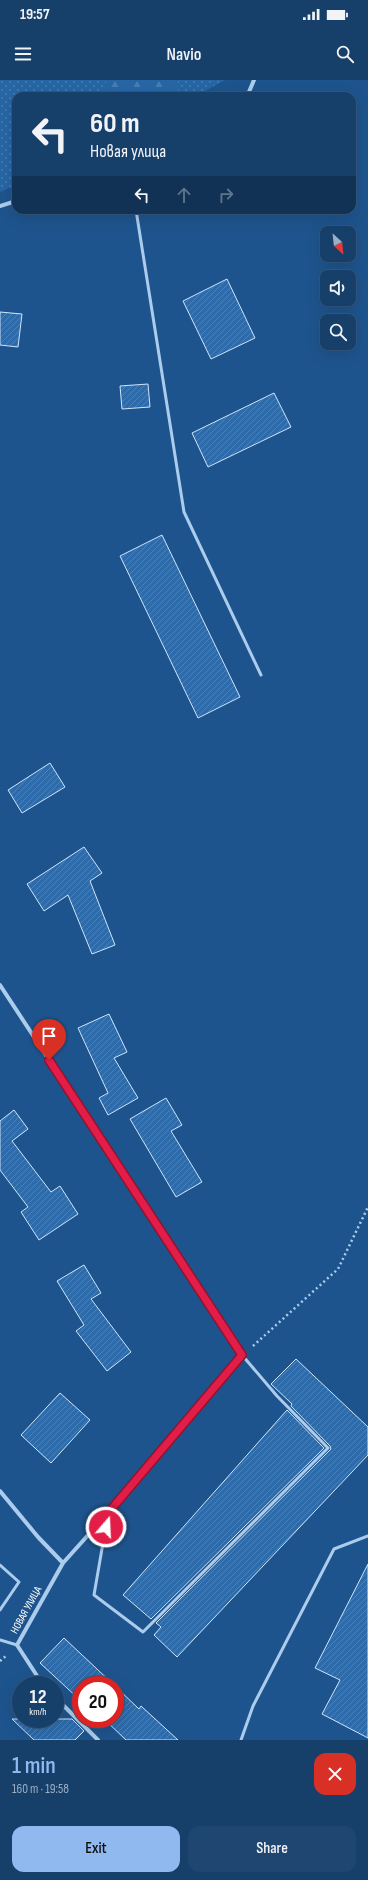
<!DOCTYPE html>
<html lang="en">
<head>
<meta charset="utf-8">
<style>
  body { margin:0; font-family:"Sofia Sans Condensed",sans-serif; background:#1f4670; color:#f1f3f6; height:100vh; display:flex; flex-direction:column; font-size:15px; white-space:nowrap }
  * { box-sizing:border-box; margin:0 }
  p { font-size:13px; color:#9eafc1 }
  .icon { flex:none; width:22px; height:22px; fill:none; stroke:currentColor; stroke-width:2; stroke-linecap:round; stroke-linejoin:round }
  .map { position:relative; height:1660px; overflow:hidden }
  .sheet { display:flex; flex-direction:column; background:#163f6a; flex:1 }
  .sheet>* { flex:none }
  .banner { position:absolute; left:12px; top:12px; width:344px; height:122px; border-radius:12px; box-shadow:0 4px 16px #0002,0 0 0 1px #35587e; background:#163f6a; color:#f1f3f6; overflow:hidden }
  .needle { width:26px; rotate:153deg }
  .buttons { position:absolute; left:320px; top:146px; display:grid; gap:8px }
  .buttons a { display:grid; place-items:center; width:36px; height:36px; border-radius:8px; background:#163f6a; box-shadow:0 4px 16px #0002,0 0 0 1px #35587e; font-size:20px }
  .speed { position:absolute; left:12px; top:1596px; display:flex; gap:8px; font-size:20px; font-weight:700; text-align:center }
  .speed>* { display:grid; place-content:center; width:52px; height:52px; border-radius:50%; background:#163f6a; box-shadow:0 4px 16px #0002,0 0 0 1px #35587e; line-height:1 }
  .speed small { font-size:10px; font-weight:400 }
  .speed .limit { border:6px solid #d22; background:#fff; color:#111 }
  .pin { position:absolute; display:grid; place-items:center; width:34px; height:34px; color:#fff; margin:-41px -17px; border-radius:50% 50% 50% 0; rotate:-45deg; box-shadow:0 0 4px #0007 }
  .pin .icon { rotate:45deg }
  .me { position:absolute; width:44px; margin:-22px; rotate:19deg; stroke-linejoin:round; filter:drop-shadow(0 0 3px #0008) }
  .turn { display:flex; align-items:center; gap:14px; height:84px; padding:0 12px; font-size:18px }
  .turn .icon { width:52px; height:52px; stroke-width:2.5 }
  .turn b { display:block; font-size:28px; line-height:34px }
  .lanes { display:flex; align-items:center; height:38px; padding:0 12px; background:#0003; justify-content:center; gap:20px; direction:ltr }
  .lanes .off { opacity:.35 }
  .round { display:grid; place-items:center; flex:none; width:42px; height:42px; border-radius:12px; background:#1f4670 }
  .headline { display:flex; align-items:center; justify-content:space-between; height:68px; padding:0 12px }
  h1 { font-size:24px; font-weight:600; line-height:30px; color:#90b9f0 }
  .button { display:flex; gap:8px; margin-top:auto; padding:8px 12px }
  .button a { flex:1; height:46px; border-radius:12px; background:#90b9f0; color:#111; font-size:16px; font-weight:600; line-height:46px; text-align:center }
  .button a+a { background:#1f4670; color:#f1f3f6 }
  .status { display:flex; justify-content:space-between; align-items:center; height:28px; padding:0 20px; background:#163f6a; direction:ltr }
  .status svg { height:11px; fill:currentColor }
  header { display:flex; justify-content:space-between; align-items:center; height:52px; padding:0 12px; background:#163f6a; font-size:18px; font-weight:600 }
  .map>svg:first-child { display:block }
  .grass { fill:url(#grass-dots) }
  .forest { fill:url(#forest-firs) }
  .building { fill:url(#building-hatch); stroke:#d0e5f9 }
  .lines { fill:none; stroke-linecap:round; stroke-linejoin:round }
  .path { stroke:#abccec; stroke-width:2.5; stroke-dasharray:2 3; stroke-linecap:butt }
  .service { stroke:#abccec; stroke-width:3 }
  .minor { stroke:#abccec; stroke-width:4 }
  .route-casing { stroke:#92132f; stroke-width:10 }
  .route { stroke:#e11d48; stroke-width:7 }
  .labels { text-anchor:middle; dominant-baseline:central; stroke-width:4; stroke-linejoin:round; paint-order:stroke }
  .street-label { font-size:11px; fill:#fff; stroke:#1e548d }
</style>
</head>
<body>
<div class="status"><b>19:57</b><svg viewBox="0 0 49 12"><path d="M0 12V9h3v3zM5 12V6h3v6zM10 12V3h3v9zM15 12V0h3v12zM26 1h20v11H26zM47 4h2v5h-2z"/></svg></div>
<header><svg class="icon" aria-label="menu" viewBox="0 0 24 24"><path d="M4 6h16M4 12h16M4 18h16"/></svg>Navio<svg class="icon" aria-label="search" viewBox="0 0 24 24"><circle cx="10" cy="10" r="6"/><path d="M15 15l6 6"/></svg></header>
<div class="map">
<svg width="368" height="1660" viewBox="0 0 368 1660">
  <defs>
    <pattern id="grass-dots" width="8" height="8" patternUnits="userSpaceOnUse"><rect width="8" height="8" fill="#2766a5"/><path d="M2 2h.1M6 6h.1" fill="none" stroke="#477db2" stroke-width="1.8" stroke-linecap="round"/></pattern>
    <pattern id="forest-firs" width="22" height="20" patternUnits="userSpaceOnUse"><rect width="22" height="20" fill="#2766a5"/><path d="M5 1l3.5 6h-7zM16 11l3.5 6h-7z" fill="#477db2"/></pattern>
    <pattern id="building-hatch" width="6" height="6" patternUnits="userSpaceOnUse"><rect width="6" height="6" fill="#2d6baa"/><path d="M-1 1l2-2M0 6l6-6M5 7l2-2" fill="none" stroke="#4c81b7"/></pattern>
  </defs>
  <rect width="100%" height="100%" fill="#1e548d"/>
  <path class="grass" d="M0,0H107L104,11L108,16H16V105L0,112Z
    M178,0H225L196,16H172L178,10Z"/>
  <path class="forest" d="M107,0H178V10L172,16H108L104,11Z"/>
  <path class="building" d="M227,199L255,258L211,279L183,221Z
    M0,232L22,234L18,267L0,265Z
    M148,304L150,327L122,329L120,306Z
    M274,313L291,347L208,387L192,353Z
    M162,455L240,617L198,638L120,476Z
    M50,683L65,707L22,733L8,710Z
    M84,767L102,793L90,801L115,865L92,874L68,815L44,831L27,804Z
    M109,934L127,972L114,978L138,1018L108,1035L99,1018L108,1013L78,948Z
    M166,1018L182,1045L171,1051L202,1102L176,1117L130,1039Z
    M14,1030L28,1049L12,1061L51,1112L60,1106L78,1134L39,1160L21,1132L28,1127L0,1090V1041Z
    M84,1185L101,1213L91,1219L131,1272L107,1291L76,1251L84,1245L57,1201Z
    M296,1279L368,1347V1375L177,1577L154,1555L161,1547L156,1543L331,1369L330,1366L291,1326L292,1324L271,1304Z
    M60,1313L90,1340L51,1383L21,1355Z
    M287,1330L324,1368L151,1539L123,1515Z
    M368,1484V1658L322,1634L340,1600L315,1588Z
    M64,1558L114,1605H81V1621L40,1583Z
    M115,1606L139,1629L141,1626L178,1660H126L104,1639H115Z
    M12,1639H72L84,1651L75,1660H34Z
    M82,1639H95L89,1646Z"/>
  <g class="lines">
    <path class="path" d="M253,1266L338,1189L368,1127
      M0,1581L6,1576"/>
    <path class="service" d="M136,130L184,432L261,595
      M108,1434L94,1515L143,1552L328,1368L277,1316L242,1275
      M0,1485L19,1502L0,1530
      M0,1560L17,1565
      M241,1660L253,1626L334,1469L368,1456"/>
    <path class="minor" d="M240,16L249,12L254,0
      M0,126L16,121
      M0,905L242,1275L108,1433L63,1483L17,1565L43,1605
      M0,1411L38,1457L63,1483
      M55,1617L98,1660"/>
  </g>
  <g class="lines">
    <defs>
      <path id="route" d="M49,980L242,1275L108,1433L106,1447"/>
    </defs>
    <use href="#route" class="route-casing"/>
    <use href="#route" class="route"/>
  </g>
  <g class="labels">
    <g class="street-label">
      <text transform="translate(26 1530) rotate(-61)">НОВАЯ УЛИЦА</text>
    </g>
  </g>
</svg>
<div class="buttons">
<a><svg class="needle" viewBox="-14 -14 28 28"><path d="M0-13l5 13h-10z" fill="#e53935"/><path d="M0 13l5-13h-10z" fill="#9eafc1"/></svg></a>
<a><svg class="icon" aria-label="sound" viewBox="0 0 24 24"><path d="M4 9h4l5-4v14l-5-4H4zM17 9q2 3 0 6"/></svg></a>
<a><svg class="icon" aria-label="search" viewBox="0 0 24 24"><circle cx="10" cy="10" r="6"/><path d="M15 15l6 6"/></svg></a>
</div>
<div class="speed"><div>12<small>km/h</small></div><div class="limit">20</div></div>
<div class="pin" style="left:49px;top:980px;background:#d93025"><svg class="icon" aria-label="arrive" viewBox="0 0 24 24"><path d="M6 21V4h12l-3 4 3 4H6"/></svg></div>
<svg class="me" style="left:106px;top:1447px" viewBox="-20 -20 40 40"><circle r="17" fill="#e11d48" stroke="#fff" stroke-width="3"/><path d="M0-11L8 9 0 5-8 9z" fill="#fff"/></svg>
<div class="banner">
<div class="turn"><svg class="icon" aria-label="left" viewBox="0 0 24 24"><path d="M17 20v-9H6M10 6l-5 5 5 5"/></svg><div><b>60 m</b>Новая улица</div></div>
<div class="lanes"><svg class="icon" aria-label="left" viewBox="0 0 24 24"><path d="M17 20v-9H6M10 6l-5 5 5 5"/></svg><svg class="icon off" aria-label="ahead" viewBox="0 0 24 24"><path d="M12 20V5M6 11l6-6 6 6"/></svg><svg class="icon off" aria-label="right" viewBox="0 0 24 24"><path d="M7 20v-9h11M14 6l5 5-5 5"/></svg></div>
</div>
</div>
<section class="sheet">
<div class="headline"><div><h1>1 min</h1><p>160 m · 19:58</p></div><a class="round" style="background:#d93025;color:#fff"><svg class="icon" aria-label="close" viewBox="0 0 24 24"><path d="M6 6l12 12M18 6L6 18"/></svg></a></div>
<div class="button"><a>Exit</a><a>Share</a></div>
</section>
</body>
</html>
